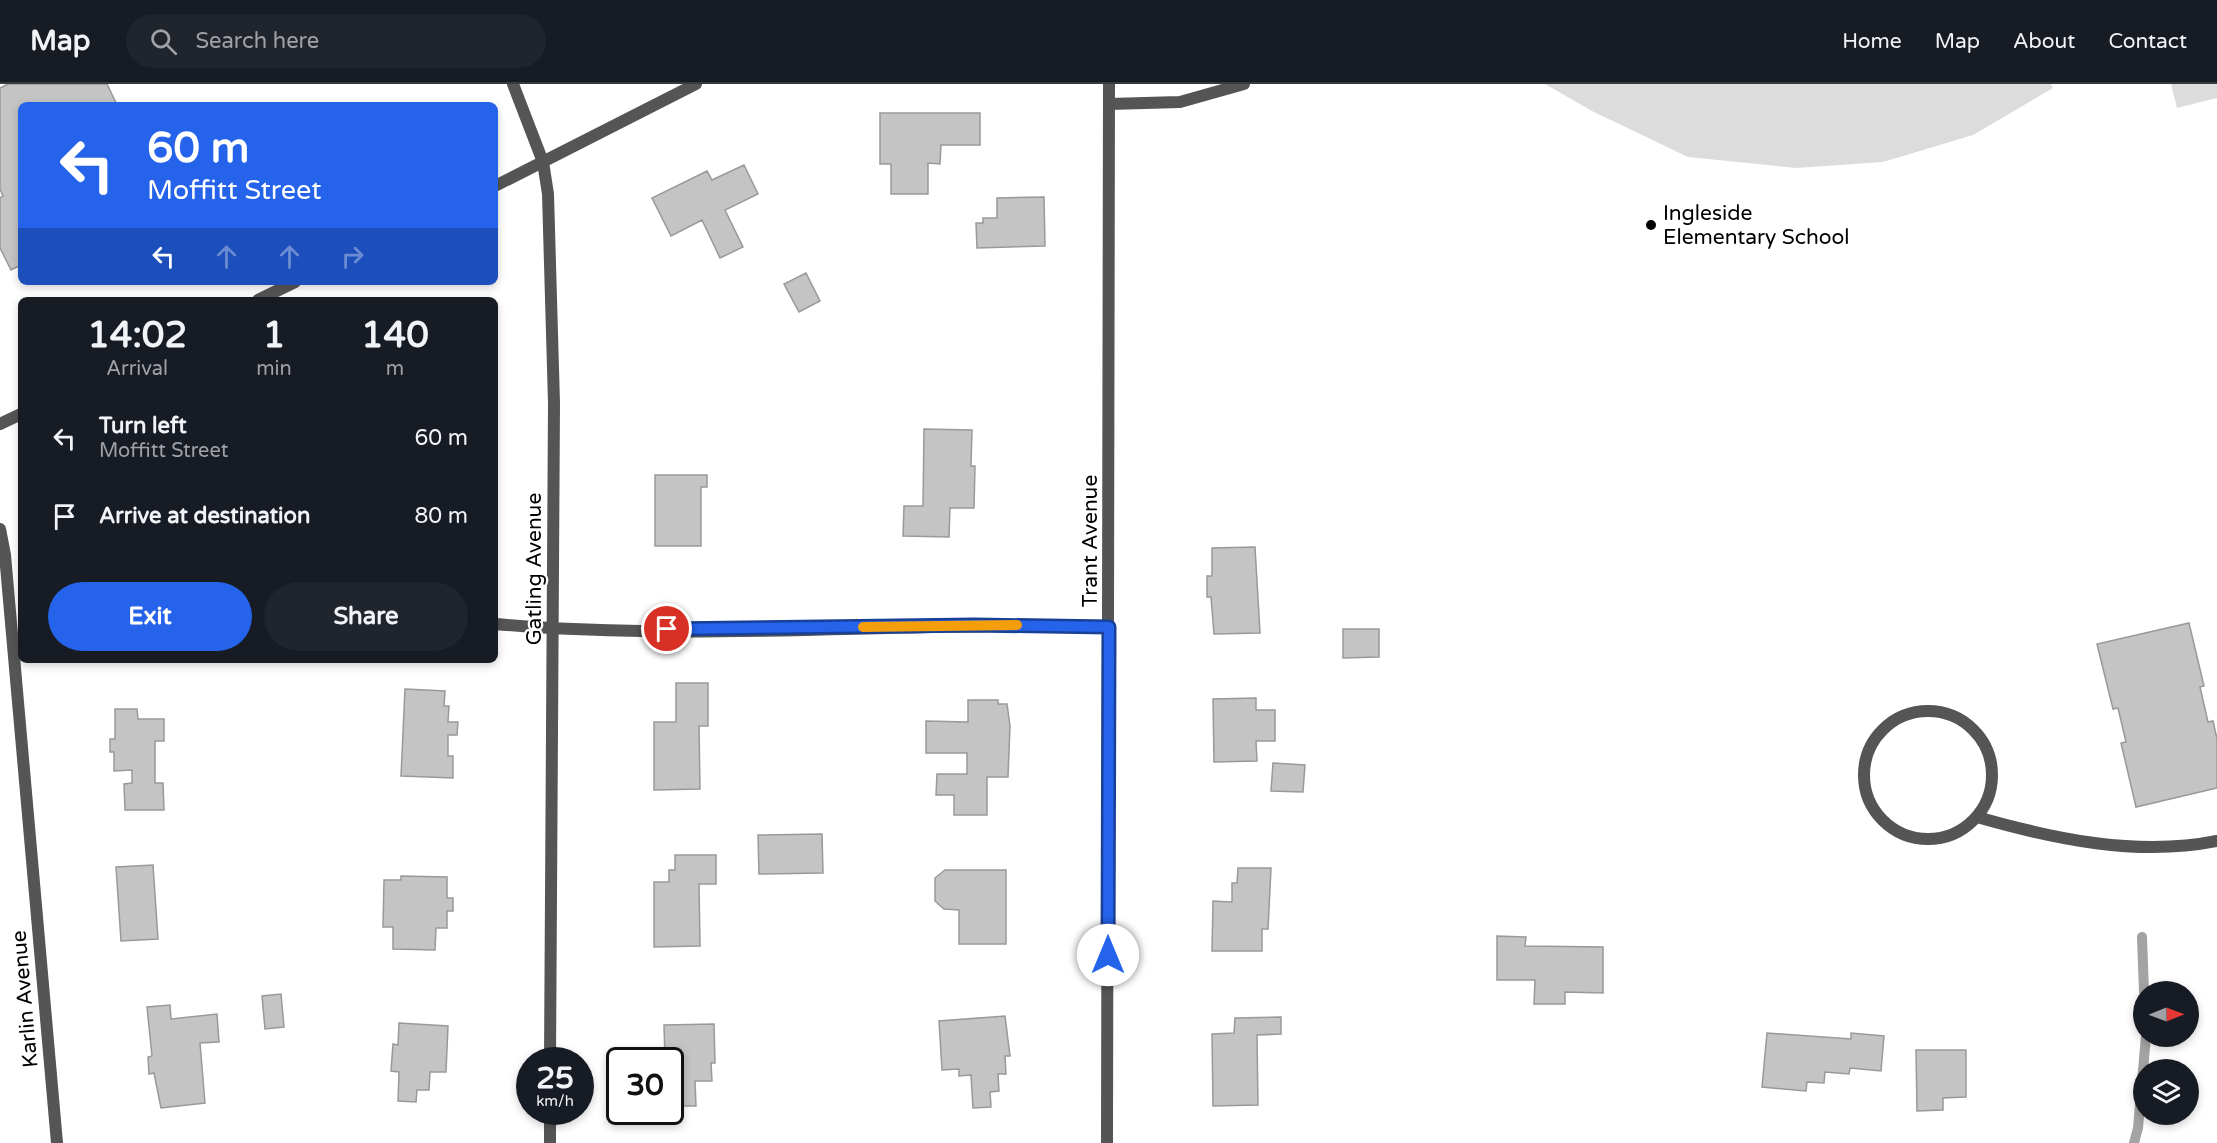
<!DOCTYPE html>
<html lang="en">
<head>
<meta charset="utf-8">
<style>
  body { margin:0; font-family:"Varela Round",sans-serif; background:#20242c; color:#f1f3f6; height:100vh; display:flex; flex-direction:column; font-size:22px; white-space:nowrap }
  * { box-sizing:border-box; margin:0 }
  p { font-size:20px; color:#9ea1a6 }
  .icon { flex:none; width:33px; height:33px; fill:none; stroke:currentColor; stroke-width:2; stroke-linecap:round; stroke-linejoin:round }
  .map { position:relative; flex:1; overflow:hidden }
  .drawer { position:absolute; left:18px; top:213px; width:480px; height:366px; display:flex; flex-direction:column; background:#171b24; border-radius:9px; box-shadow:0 3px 9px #0003 }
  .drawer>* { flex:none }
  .hud { position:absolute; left:18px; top:18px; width:480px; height:183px; border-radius:9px; box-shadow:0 3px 9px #0003; background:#2563eb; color:#fff; overflow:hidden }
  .needle { width:39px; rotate:89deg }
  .buttons { position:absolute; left:2133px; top:897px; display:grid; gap:12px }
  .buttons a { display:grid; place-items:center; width:66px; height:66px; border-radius:50%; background:#171b24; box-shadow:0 3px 9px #0003; font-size:30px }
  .speed { position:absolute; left:516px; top:963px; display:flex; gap:12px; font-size:30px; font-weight:700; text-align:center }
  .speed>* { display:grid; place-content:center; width:78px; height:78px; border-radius:50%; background:#171b24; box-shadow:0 3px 9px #0003; line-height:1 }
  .speed small { font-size:15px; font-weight:400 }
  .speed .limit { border:3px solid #111; border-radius:9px; background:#fff; color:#111 }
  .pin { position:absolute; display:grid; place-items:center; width:51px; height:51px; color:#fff; margin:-26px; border:3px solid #fff; border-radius:50%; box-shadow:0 2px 6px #0007 }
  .me { position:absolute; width:66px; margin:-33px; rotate:0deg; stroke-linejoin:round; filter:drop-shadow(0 0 4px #0008) }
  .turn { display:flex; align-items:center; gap:21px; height:126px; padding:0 30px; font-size:27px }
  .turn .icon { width:78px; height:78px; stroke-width:2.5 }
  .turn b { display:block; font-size:42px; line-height:51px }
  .lanes { display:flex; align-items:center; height:57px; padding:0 30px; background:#0003; justify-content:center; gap:30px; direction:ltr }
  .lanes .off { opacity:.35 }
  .eta { display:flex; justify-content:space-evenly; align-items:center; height:102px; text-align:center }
  .eta b { font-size:36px; font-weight:700; line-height:42px }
  .action { display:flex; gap:12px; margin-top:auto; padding:12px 30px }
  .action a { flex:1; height:69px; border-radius:36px; background:#2563eb; color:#fff; font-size:24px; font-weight:700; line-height:69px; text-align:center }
  .action a+a { background:#20242c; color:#f1f3f6 }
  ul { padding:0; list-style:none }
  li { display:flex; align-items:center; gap:18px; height:78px; padding:0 30px }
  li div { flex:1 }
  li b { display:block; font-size:22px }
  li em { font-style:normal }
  header { display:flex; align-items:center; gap:36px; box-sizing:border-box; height:84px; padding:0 30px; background:#171b24; border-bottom:2px solid #363941 }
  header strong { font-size:28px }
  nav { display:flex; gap:33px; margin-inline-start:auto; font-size:21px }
  .search { width:420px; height:54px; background:#20242c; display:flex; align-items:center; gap:15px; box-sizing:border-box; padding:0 21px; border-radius:33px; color:#9ea1a6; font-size:22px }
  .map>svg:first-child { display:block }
  .green { fill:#dcdcdc }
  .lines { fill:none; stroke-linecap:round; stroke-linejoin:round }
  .stream { stroke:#a3a3a3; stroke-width:10 }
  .building { fill:#c4c4c4; stroke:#999; stroke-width:1.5 }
  .service { stroke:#555; stroke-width:12 }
  .minor { stroke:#555; stroke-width:12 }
  .route-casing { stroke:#184099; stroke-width:15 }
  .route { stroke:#2563eb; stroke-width:10 }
  .slow { stroke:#f59e0b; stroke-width:10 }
  .poi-dot { fill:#000; stroke:#fff; stroke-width:2 }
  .labels { text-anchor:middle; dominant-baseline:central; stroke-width:4.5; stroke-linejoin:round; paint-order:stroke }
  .poi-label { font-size:21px; fill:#000; stroke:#fff; text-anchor:start }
  .street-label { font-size:21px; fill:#000; stroke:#fff }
</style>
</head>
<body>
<header>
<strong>Map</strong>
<div class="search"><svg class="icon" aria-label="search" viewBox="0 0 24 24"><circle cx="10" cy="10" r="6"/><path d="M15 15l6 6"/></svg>Search here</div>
<nav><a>Home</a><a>Map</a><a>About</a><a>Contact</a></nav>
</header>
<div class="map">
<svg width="2217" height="1059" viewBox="0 0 2217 1059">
  <rect width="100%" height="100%" fill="#fff"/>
  <path class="green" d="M1545,0H2051L2053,4L1973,51L1883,78L1796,84L1688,73L1592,27Z
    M2171,0H2217V14L2177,24Z"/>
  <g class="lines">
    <path class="stream" d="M2142,853L2144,908
      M2134,1059L2138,1044L2146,952"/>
  </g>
  <path class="building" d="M8,0H107L117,21H21V181L11,186L0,164V114L3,112L0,105V4Z
    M880,29H980V61H941L940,80L928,79V110H891V80H880Z
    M744,81L758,110L725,126L743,163L720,174L702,136L671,152L652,114L707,87L712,96Z
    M1044,113L1045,162L977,164L976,139H983V134H997V114Z
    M806,189L820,217L799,228L784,200Z
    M924,345L972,346L971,382H975L974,424H950L949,453L903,452L904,422H923Z
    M655,391H707V403H701V462H655Z
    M1255,463L1260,549L1214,550L1211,513H1207V492H1212V464Z
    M2189,539L2204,602L2200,603L2208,638L2213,637L2217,655V704L2136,723L2121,659L2126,658L2118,624L2113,625L2097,560Z
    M1343,545H1379V573L1343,574Z
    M676,599H708V642H699L700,705L654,706V638H676Z
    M405,605L445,607L444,622H449L448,638H458L457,651H448V672H453V694L401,692Z
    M1256,614V626H1275V657H1256L1257,677L1214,678L1213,615Z
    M968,616H998V620H1007L1010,642L1008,693H987V731H954V711H936L937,690H967V669H926V637L968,638Z
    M115,625H137L138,635H164V657H155V699H163L164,726H125L124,700L132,699V686L114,687V668H110V655H115Z
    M1273,679L1305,681L1303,708L1271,707Z
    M822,750L823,789L759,790L758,751Z
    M675,771H716V800H699L700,862L654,863V798H669V786H675Z
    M153,781L158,855L121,857L116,783Z
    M1238,784H1271L1268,845H1262V867H1212L1213,817L1232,818V799H1237Z
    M945,786H1006V860H959V826L944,825L935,817V794Z
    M401,792L447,793V814H453V827H447V844H436L435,866L393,865V843H383L384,796H401Z
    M1497,852L1526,853L1525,862L1603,863V909L1565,908V920H1534L1535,896H1497Z
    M281,910L284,943L265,945L262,912Z
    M170,921L171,935L217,930L219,958L200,959L205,1019L161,1024L154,989L149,990L148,973L152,972L147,923Z
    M1005,932L1010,972H1005L1006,990H998L999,1007L990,1008L991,1023L973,1024L971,991L959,992V985L942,986L939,937Z
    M1281,933V950L1257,951L1258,1021L1213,1022L1212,950L1234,949L1235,934Z
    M399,939L448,942L446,988H430L429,1006H417L416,1018L398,1017L399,988L391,987L393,960L398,961Z
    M714,940L715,979H711L712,997H695L696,1022H670V976H653L665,975L664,941Z
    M1767,949L1851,955V949L1884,952L1881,987L1850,984L1849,990L1825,988L1824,999L1807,998L1806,1007L1762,1003Z
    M1916,966H1966V1013L1943,1014V1026L1917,1027Z"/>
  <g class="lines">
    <path class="service" d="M1109,20L1180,18L1244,0"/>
    <path class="minor" d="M513,0L543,78L548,110L554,319L550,976
      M495,102L696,0
      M258,216L295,198
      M0,340L21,330
      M0,445L5,471L57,1059
      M495,540C698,558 905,537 1109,543
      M1864 691a64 64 0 1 1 128 0a64 64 0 1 1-128 0Z
      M1977,733C2054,755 2138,773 2217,757
      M550,1059V1028
      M1107,1059L1109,0"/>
  </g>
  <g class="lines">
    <defs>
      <path id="route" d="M667,545L975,541L1109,543L1108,871"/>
    </defs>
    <use href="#route" class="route-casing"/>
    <use href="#route" class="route"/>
    <path class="slow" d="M863,543L1017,541"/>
  </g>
  <circle class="poi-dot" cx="1651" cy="141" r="6"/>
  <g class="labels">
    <g class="poi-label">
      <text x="1663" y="129">Ingleside<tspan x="1663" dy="24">Elementary School</tspan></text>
    </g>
    <g class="street-label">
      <text transform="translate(1090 457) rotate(-90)">Trant Avenue</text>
      <text transform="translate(534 485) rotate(-90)">Gatling Avenue</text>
      <text transform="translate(25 915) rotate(-95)">Karlin Avenue</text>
    </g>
  </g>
</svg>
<div class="buttons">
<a><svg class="needle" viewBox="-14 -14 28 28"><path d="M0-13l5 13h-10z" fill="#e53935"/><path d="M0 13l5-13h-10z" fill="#9ea1a6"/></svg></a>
<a><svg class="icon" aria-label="layers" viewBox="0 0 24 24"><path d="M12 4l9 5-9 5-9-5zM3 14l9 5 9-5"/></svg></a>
</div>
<div class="speed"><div>25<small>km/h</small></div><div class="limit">30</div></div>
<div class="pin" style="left:667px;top:545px;background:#d93025"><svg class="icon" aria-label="arrive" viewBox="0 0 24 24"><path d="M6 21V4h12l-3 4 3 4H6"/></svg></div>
<svg class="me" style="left:1108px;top:871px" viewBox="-20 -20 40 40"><circle r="19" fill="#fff"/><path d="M0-13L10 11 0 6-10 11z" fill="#2563eb"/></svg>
<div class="hud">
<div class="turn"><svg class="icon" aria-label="left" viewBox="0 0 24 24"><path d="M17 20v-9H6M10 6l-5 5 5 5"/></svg><div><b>60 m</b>Moffitt Street</div></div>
<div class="lanes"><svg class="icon" aria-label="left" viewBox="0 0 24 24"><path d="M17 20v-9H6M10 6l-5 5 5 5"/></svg><svg class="icon off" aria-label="ahead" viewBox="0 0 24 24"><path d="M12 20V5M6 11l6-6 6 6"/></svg><svg class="icon off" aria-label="ahead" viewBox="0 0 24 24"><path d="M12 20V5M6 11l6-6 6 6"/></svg><svg class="icon off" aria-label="right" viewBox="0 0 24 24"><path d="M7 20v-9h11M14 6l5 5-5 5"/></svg></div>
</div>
<section class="drawer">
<div class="eta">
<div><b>14:02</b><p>Arrival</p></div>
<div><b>1</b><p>min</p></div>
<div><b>140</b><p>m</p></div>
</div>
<ul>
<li><svg class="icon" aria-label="left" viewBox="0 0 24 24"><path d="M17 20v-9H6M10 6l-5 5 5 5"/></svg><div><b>Turn left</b><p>Moffitt Street</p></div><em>60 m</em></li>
<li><svg class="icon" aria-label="arrive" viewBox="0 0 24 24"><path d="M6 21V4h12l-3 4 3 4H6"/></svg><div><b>Arrive at destination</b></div><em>80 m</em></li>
</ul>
<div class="action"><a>Exit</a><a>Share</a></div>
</section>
</div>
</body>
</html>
